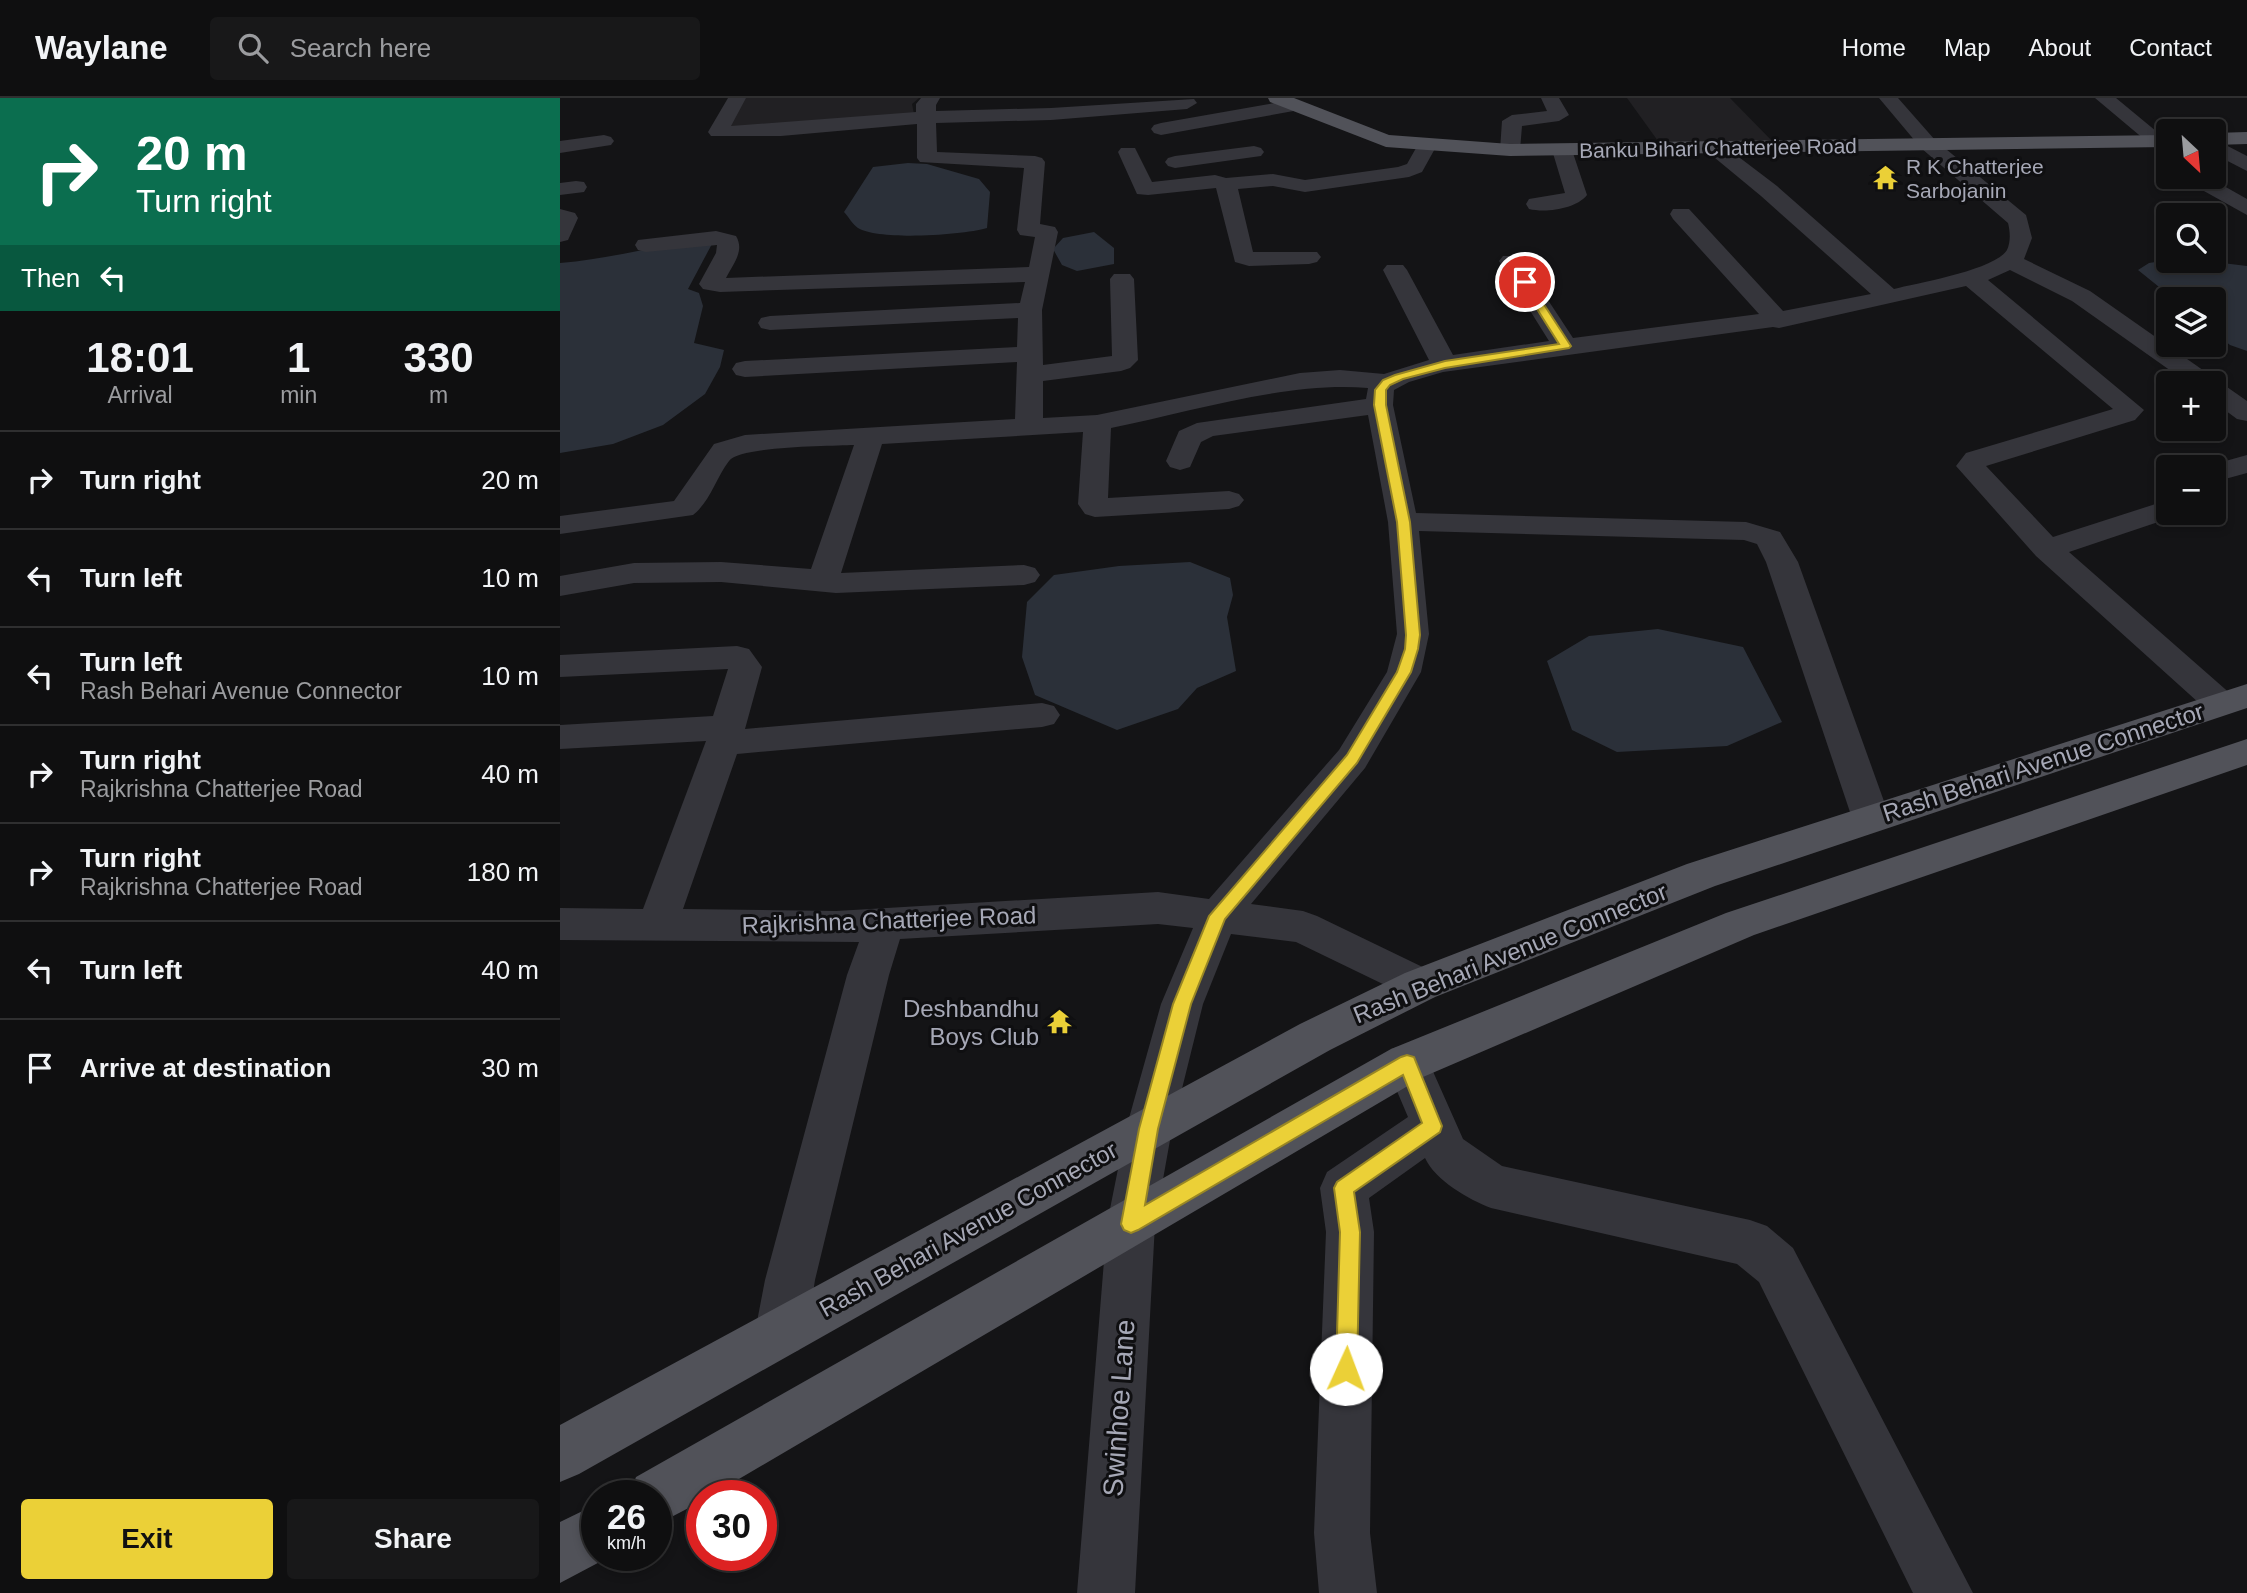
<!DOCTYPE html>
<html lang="en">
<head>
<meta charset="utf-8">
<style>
  body { margin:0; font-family:Helvetica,sans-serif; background:#181819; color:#f1f3f6; height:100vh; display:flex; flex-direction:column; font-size:26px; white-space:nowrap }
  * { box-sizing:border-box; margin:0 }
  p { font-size:23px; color:#9b9c9f }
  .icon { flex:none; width:38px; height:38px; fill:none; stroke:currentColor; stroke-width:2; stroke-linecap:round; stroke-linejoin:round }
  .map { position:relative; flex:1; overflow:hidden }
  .panel { display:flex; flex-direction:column; background:#0f0f10; width:560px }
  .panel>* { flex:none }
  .top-card { background:#0b6e4f; color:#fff; overflow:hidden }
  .needle { width:46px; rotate:154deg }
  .tools { position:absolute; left:1596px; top:21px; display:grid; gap:14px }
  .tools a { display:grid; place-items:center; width:70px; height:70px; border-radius:7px; background:#0f0f10; box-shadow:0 4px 10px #0003,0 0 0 2px #2f2f30; font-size:35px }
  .speed { position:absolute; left:21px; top:1382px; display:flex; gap:14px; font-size:35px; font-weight:700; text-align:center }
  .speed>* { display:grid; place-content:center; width:91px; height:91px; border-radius:50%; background:#0f0f10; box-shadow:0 4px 10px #0003,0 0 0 2px #2f2f30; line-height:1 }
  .speed small { font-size:18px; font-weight:400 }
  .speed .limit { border:10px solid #d22; background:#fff; color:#111 }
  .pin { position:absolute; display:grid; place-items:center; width:60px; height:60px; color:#fff; margin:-30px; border:4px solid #fff; border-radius:50%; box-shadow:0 2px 7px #0007 }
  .me { position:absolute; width:77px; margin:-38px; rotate:2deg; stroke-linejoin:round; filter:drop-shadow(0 0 5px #0008) }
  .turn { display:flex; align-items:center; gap:24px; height:147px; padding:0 21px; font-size:32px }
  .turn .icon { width:91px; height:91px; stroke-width:2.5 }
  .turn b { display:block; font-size:49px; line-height:60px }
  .then { display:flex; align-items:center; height:66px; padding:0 21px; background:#0003; gap:14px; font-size:26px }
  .eta { display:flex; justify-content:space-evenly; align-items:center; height:119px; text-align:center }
  .eta b { font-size:42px; font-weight:700; line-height:49px }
  .cta { display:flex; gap:14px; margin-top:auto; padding:14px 21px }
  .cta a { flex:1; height:80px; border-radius:7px; background:#ebd037; color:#111; font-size:28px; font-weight:700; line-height:80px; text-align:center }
  .cta a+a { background:#181819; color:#f1f3f6 }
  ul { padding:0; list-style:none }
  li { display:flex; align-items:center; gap:21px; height:98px; padding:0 21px; border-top:2px solid #2f2f30 }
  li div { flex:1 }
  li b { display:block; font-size:26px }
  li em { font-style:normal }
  header { display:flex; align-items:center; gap:42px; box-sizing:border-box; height:98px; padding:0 35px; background:#0f0f10; border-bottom:2px solid #2f2f30 }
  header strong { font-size:33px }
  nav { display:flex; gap:38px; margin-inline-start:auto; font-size:24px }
  .search { width:490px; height:63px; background:#181819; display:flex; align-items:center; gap:18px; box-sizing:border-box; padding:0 24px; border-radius:7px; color:#9b9c9f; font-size:26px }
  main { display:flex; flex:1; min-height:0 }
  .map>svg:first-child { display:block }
  .built { fill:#212023 }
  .water { fill:#2b3039 }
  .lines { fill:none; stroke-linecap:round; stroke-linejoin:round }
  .minor { fill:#35353b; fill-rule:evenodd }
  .major { fill:#515259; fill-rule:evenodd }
  .route { fill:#ebd037; stroke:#998724; stroke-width:2 }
  .labels { text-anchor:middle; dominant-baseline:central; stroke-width:6; stroke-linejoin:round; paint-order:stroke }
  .far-street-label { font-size:21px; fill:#a6a8b6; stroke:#0f0f11 }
  .far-poi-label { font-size:21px; fill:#a6a8b6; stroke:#0f0f11; text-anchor:start }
  .street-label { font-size:24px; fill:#a6a8b6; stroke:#0f0f11 }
  .poi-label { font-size:24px; fill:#a6a8b6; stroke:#0f0f11; text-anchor:end }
  .near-street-label { font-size:28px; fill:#a6a8b6; stroke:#0f0f11 }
</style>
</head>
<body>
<header>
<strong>Waylane</strong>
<div class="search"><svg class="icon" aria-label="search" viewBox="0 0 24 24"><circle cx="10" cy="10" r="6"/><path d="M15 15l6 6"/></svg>Search here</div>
<nav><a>Home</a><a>Map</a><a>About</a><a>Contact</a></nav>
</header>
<main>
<section class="panel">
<div class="top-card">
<div class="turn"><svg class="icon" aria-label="right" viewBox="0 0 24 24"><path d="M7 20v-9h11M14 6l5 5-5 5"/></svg><div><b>20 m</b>Turn right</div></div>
<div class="then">Then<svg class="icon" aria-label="left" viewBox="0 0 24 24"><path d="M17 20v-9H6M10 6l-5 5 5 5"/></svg></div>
</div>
<div class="eta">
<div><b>18:01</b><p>Arrival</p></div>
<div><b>1</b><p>min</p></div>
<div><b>330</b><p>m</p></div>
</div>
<ul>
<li><svg class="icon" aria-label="right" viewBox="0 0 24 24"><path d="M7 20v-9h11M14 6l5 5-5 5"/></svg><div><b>Turn right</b></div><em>20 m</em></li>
<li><svg class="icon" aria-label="left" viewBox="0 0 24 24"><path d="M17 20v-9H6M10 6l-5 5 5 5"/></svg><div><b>Turn left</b></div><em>10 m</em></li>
<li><svg class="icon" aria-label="left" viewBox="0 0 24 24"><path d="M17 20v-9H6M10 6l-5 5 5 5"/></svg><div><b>Turn left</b><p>Rash Behari Avenue Connector</p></div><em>10 m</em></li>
<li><svg class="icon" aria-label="right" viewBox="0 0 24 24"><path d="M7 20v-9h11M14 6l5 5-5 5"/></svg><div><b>Turn right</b><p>Rajkrishna Chatterjee Road</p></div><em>40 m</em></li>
<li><svg class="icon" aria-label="right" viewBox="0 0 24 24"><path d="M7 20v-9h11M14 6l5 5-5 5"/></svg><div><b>Turn right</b><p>Rajkrishna Chatterjee Road</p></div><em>180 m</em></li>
<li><svg class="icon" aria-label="left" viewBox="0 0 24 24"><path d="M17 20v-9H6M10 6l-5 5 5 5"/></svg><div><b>Turn left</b></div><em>40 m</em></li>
<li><svg class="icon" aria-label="arrive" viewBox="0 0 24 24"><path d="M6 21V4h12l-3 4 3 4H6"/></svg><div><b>Arrive at destination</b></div><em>30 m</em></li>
</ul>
<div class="cta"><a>Exit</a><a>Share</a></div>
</section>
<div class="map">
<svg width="1687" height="1495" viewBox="0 0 1687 1495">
  <rect width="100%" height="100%" fill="#141416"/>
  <path class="built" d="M170,0H359L352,6L354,16L152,30Z
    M1067,0H1170L1214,45L1103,50Z"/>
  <path class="water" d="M348,65L367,66L419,81L430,94L427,130C403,137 320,143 298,130C293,127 288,118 284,114L313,69Z
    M534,134L554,150V166L517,173L502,167L493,151L503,140Z
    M153,144L128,191L139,195L143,208L134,245L164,252L160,269L145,296L103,327L53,346L0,355V165C52,161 101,145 153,144Z
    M1608,162L1646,163L1687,168V253L1670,247L1654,234V201H1614L1578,172L1589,165Z
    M630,464L670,480L673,497L667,519L676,573L637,590L618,611L557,632L475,597L462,559L467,504L494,477L559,468Z
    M1098,531L1183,549L1222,624L1167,648L1057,654L1012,632L987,563L1029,538Z"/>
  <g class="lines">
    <path class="minor" d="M168,0H186L171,28L356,14V6L361,0H380L376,7V13L491,10L634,1L637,5L627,11L491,22L376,25L377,54L475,58L482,60L485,64L480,126L495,129L498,134L482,212L483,267L552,258L550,181L554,176H570L574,181L578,262L570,270L561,273L483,283V320L537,317L740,275L780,272L824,276L869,262L823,172L827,167H843L847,172L893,257L989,243L939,163L943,158H959L1013,240L1199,216L1113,121L1110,116L1113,111H1129L1223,213L1311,196L1201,98L1149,55L1146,51L1149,47H1163L1217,88L1334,191C1357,185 1435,172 1447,152C1451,143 1450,133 1448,125L1361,50L1319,0H1338L1375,42L1466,117L1472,140L1464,161L1530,193L1687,303V323L1677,321L1654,304V285H1628L1512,203L1450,172L1428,182L1584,312L1575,322L1426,368L1493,439L1608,402V415H1620L1619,417L1509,454L1673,598L1678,606L1673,614L1661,618L1649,614L1476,458L1396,368L1406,355L1553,311L1406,188L1219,230L1213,229L883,274L849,284L834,292L833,307L856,415L1186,424L1220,434L1238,464L1330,720L1324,730L1311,734L1298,730L1292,720L1206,464L1197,446L1184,442L859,433L869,536L861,574L805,670L691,806L743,813L757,818L875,875L881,887L875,899L860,904L736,844L671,836L643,906L612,1031L595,1126L575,1495H517L547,1126L566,1031L601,906L633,830L598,826L340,841L329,877L255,1182L247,1234L239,1252L221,1260L203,1252L195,1234L205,1182L287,877L299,844L0,842V810L83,811L146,643L0,651V627L153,618L168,571L0,579V557L177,548L189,551L202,569L185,631L482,605L494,608L500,617L494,626L482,629L177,656L123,811L276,813L598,794L649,801L779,652L827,574L837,536L828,424L808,317L653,338L641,344L630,369L620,372L610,369L606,363L619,333L637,325L806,301L808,290C728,283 630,314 551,330L548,400L669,393L679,396L684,402L679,408L669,411L535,419L525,416L518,406L523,334L322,346L281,475L464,467L475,470L480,477L475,484L464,487L276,495L161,484L74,485L0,498V478L74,465L161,464L251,471L294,347C272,348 180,348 169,363C156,380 150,404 133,417L0,436V418L114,403L154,346L185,337L455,321L457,264L185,279L176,277L172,271L176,265L185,263L457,249L458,220L210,232L201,230L198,225L201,220L210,218L460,205L465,184L160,194L143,191L139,186L156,155L157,147L86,154L78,152L75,147L78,142L156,133L176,138C185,153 173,166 166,180L469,169L475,139L460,137L457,132L464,70L360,64L357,60V26L221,38H151L148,34Z
      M981,0H999L1009,17L999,23L962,28L960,52L957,56H943L940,52L942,23L952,17L987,13Z
      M1535,0H1556L1608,43L1605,47H1591Z
      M732,2L739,4L742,8L739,12L601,37L594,35L591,31L594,27L601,25Z
      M44,37L51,39L54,43L51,47L0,55V43Z
      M867,41L874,43L877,47L862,74L849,79L745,94L713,88L678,91L693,154H757L761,159L757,164L749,166L689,168L675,164L656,90L588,97L577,96L558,54L561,50H575L592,84L655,77L666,80L713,76L745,82L838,69L847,66L860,43Z
      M1654,41L1687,58V73L1654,56Z
      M1002,46L1009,48L1012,52L1027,97C1016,111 986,115 969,111L966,106L969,101L1005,95L992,52L995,48Z
      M694,48L701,50L704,54L701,58L615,70L608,68L605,64L608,60L615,58Z
      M1622,79H1648L1687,101V117L1626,83Z
      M16,83L24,84L27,89L24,94L0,97V85Z
      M0,111L15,115L18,120L8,142L0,144Z
      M1687,357V375L1654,384V369H1644Z
      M847,946L863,951L903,1041L942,1068L1190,1122L1207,1128L1233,1150L1413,1495H1353L1199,1184L1177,1166L931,1110C908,1101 876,1083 865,1060L809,1100L814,1134L810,1435L817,1495H759L754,1435L766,1134L760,1090L767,1074L848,1019L825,965L831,951Z"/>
    <path class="major" d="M708,0H734L829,37L950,46L1608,37V49L950,58L826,49L710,4Z
      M1687,34V46L1654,47V35Z
      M1687,586V610L1155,788L875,899L770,952L19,1376L0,1384V1327L740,926L845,875L1127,766Z
      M1687,641V667L1194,837L863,979L150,1398H142V1403L96,1427V1398H69L76,1379L831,951L1166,815Z
      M37,1406V1458H51L0,1485V1424Z"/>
  </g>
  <path class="route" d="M961,182H968L1011,248L1009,250L885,270L843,281L830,287L826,292V307L850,424L860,537L858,551L851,574L797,665L665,821L631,906L598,1031L585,1107L841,959L847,957L854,959L882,1028L880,1034L794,1094L800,1134L797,1271L794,1279L786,1282L779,1279L776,1271L780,1134L774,1090L777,1084L862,1025L843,977L578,1132L571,1135L564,1132L561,1126L579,1031L613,906L649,818L787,657L837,574L845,551L846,537L837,424L814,307L815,292L823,282L835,277L885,263L999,246L960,184Z"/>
  <defs>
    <symbol id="temple-bare" viewBox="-9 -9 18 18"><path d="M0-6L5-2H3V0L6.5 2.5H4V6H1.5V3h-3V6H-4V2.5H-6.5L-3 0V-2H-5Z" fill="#ebd037" stroke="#0f0f11" stroke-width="2.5" paint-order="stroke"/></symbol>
  </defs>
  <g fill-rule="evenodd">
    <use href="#temple-bare" x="1308" y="62" width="35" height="35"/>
    <use href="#temple-bare" x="482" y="906" width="35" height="35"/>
  </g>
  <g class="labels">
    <g class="far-street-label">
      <text transform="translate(1158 50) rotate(-1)">Banku Bihari Chatterjee Road</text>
    </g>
    <g class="far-poi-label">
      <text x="1346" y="68">R K Chatterjee<tspan x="1346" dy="24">Sarbojanin</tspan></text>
    </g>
    <g class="street-label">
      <text transform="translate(1483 664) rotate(-18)">Rash Behari Avenue Connector</text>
      <text transform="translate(329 822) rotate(-2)">Rajkrishna Chatterjee Road</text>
      <text transform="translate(950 855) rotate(-22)">Rash Behari Avenue Connector</text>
      <text transform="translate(408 1131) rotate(-29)">Rash Behari Avenue Connector</text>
    </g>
    <g class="poi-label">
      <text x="479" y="910">Deshbandhu<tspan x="479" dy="28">Boys Club</tspan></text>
    </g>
    <g class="near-street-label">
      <text transform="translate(559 1310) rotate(-86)">Swinhoe Lane</text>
    </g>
  </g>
</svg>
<div class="tools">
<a><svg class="needle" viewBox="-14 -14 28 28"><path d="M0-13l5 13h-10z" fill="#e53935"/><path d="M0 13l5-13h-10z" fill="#9b9c9f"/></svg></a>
<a><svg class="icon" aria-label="search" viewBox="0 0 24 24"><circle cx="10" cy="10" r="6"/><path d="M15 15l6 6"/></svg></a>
<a><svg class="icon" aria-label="layers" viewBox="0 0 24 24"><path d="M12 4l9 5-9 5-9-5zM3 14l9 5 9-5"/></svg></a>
<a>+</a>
<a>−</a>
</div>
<div class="speed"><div>26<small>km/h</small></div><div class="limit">30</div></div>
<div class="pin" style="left:965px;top:184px;background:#d93025"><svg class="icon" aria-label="arrive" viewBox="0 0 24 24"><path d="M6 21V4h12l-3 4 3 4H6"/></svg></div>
<svg class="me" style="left:786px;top:1271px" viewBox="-20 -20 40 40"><circle r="19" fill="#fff"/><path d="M0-13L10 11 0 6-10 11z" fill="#ebd037"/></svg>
</div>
</main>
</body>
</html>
